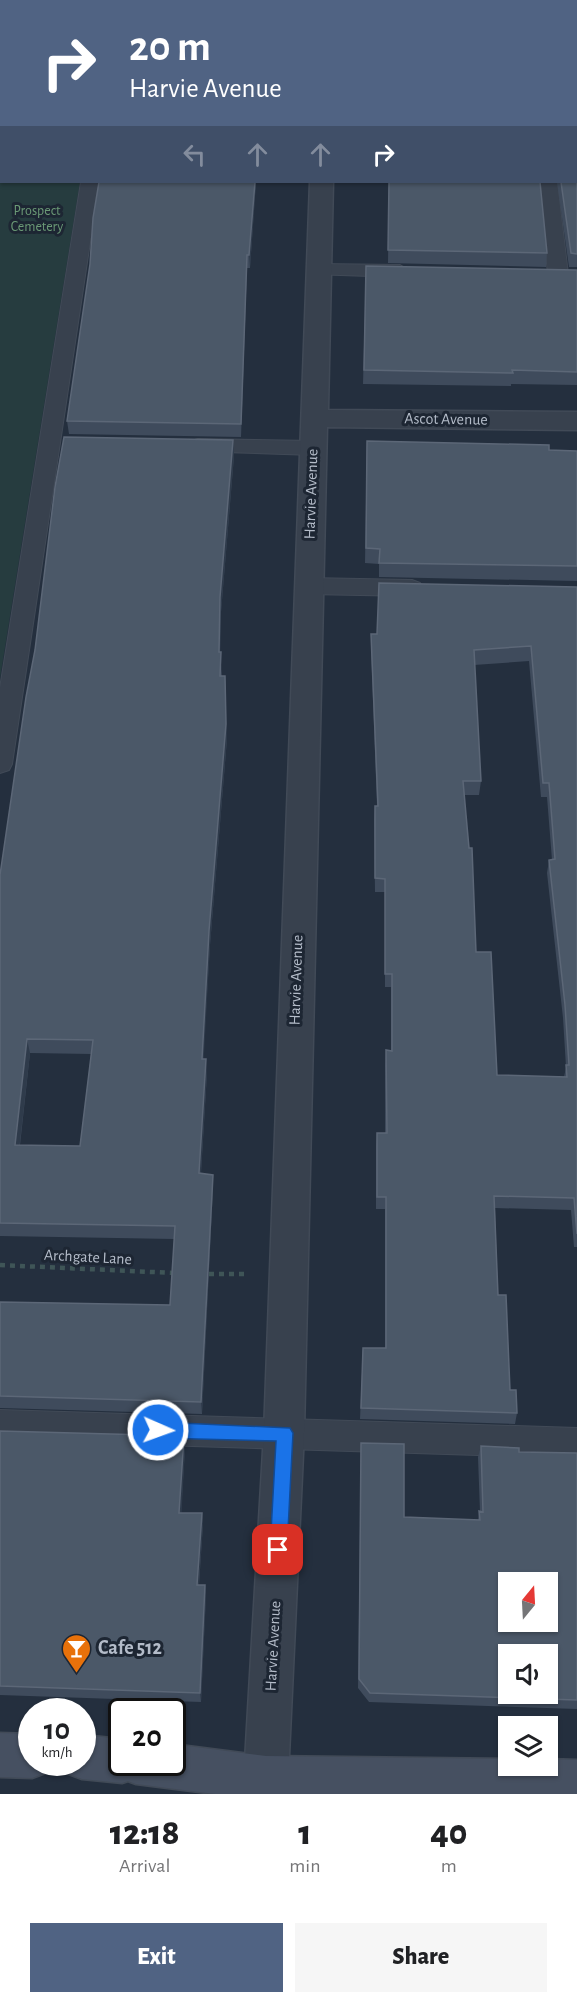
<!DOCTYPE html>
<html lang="en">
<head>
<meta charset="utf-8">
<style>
  body { margin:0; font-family:"Alegreya Sans",sans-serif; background:#f6f6f6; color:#202124; height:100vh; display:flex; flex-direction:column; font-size:22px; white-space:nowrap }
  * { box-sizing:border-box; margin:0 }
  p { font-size:20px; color:#757577 }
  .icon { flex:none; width:33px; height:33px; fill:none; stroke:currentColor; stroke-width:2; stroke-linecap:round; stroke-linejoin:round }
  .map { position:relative; height:1794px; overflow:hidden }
  .panel { display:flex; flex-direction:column; background:#fff; flex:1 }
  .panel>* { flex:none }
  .top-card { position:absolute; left:0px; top:0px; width:578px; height:183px; box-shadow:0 2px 4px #0004; background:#506383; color:#fff; overflow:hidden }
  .needle { width:39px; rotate:18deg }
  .tools { position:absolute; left:498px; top:1572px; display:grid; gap:12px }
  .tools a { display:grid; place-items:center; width:60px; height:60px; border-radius:0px; background:#fff; box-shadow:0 2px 4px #0004; font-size:30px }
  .speed { position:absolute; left:18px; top:1698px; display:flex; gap:12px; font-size:30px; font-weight:700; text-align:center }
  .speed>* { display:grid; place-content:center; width:78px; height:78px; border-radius:50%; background:#fff; box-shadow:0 2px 4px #0004; line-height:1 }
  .speed small { font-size:15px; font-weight:400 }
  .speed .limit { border:3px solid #111; border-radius:9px; background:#fff; color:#111 }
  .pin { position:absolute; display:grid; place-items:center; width:51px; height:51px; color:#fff; margin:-26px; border-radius:12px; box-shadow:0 3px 9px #0006 }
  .me { position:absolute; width:66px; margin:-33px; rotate:92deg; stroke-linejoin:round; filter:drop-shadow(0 0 4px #0008) }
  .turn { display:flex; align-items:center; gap:21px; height:126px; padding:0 30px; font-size:27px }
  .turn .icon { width:78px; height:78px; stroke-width:2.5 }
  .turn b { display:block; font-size:42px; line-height:51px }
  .lanes { display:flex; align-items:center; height:57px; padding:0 30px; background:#0003; justify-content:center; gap:30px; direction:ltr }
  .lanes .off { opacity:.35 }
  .eta { display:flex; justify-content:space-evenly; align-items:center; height:102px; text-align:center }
  .eta b { font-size:36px; font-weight:800; line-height:42px }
  .cta { display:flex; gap:12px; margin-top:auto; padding:12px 30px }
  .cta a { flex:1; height:69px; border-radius:0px; background:#506383; color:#fff; font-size:24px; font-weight:800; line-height:69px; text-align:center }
  .cta a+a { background:#f6f6f6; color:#202124 }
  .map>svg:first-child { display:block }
  .green { fill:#263c3f }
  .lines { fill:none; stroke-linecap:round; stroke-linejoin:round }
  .service-casing { stroke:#414a57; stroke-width:2 }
  .minor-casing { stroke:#414a57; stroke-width:3 }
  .secondary-casing { stroke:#414a57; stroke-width:3 }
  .path { stroke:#3f5557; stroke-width:4.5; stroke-dasharray:5 5; stroke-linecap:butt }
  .service { fill:#38414e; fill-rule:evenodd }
  .minor { fill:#38414e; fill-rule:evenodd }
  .secondary { fill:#465061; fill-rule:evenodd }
  .wall { fill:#3f4b5c; fill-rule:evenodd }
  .shaded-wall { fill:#2f3b4b }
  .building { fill:#4b5868; stroke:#5c6777; stroke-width:1.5; fill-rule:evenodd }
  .route { fill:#1a73e8; stroke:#114b97; stroke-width:1.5 }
  .labels { text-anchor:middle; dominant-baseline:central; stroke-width:6; stroke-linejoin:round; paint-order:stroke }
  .far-park-label { font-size:14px; fill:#6b9a76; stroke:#1d2633 }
  .street-label { font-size:16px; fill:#b4bcc9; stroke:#1d2633 }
  .near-poi-label { font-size:20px; font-weight:bold; fill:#b4bcc9; stroke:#1d2633; text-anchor:start }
</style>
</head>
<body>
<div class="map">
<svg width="577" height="1794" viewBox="0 0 577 1794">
  <rect width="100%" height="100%" fill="#242f3e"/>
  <path class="green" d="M0,0H109L2,2V182H80L0,678Z"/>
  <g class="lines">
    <defs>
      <path id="service" d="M109,0H125V2H109Z
        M81,182H99L12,764L9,770L0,773V688Z
        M539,182H557L568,274L558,280L548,274Z
        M318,264L400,265L410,271L400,277L311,274L308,270Z
        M198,439L314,441L321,443L324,448L321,453L314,455L191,451L188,446L191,441Z
        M308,578L412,580L420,583L423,588L420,593L412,596L308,594L300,591L297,586L300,581Z
        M0,1410L577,1428V1458L0,1440Z"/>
      <path id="minor" d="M314,0H336V2H314Z
        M310,182H333L328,410L577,412V430L327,427L304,1433L288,1778L282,1794H251L244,1778L264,1433Z"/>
      <path id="secondary" d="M0,1733L32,1734V1762H51L48,1772L32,1778L0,1777Z
        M82,1735L122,1739V1762H172V1744L266,1756L508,1759V1766H548V1759L577,1760V1794H215L136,1784L128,1781L122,1783L82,1779L66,1773L62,1762H82Z"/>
    </defs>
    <use href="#service" class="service-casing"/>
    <use href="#minor" class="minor-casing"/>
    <use href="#secondary" class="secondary-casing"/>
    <path class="path" d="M0,1265L174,1273
      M209,1274H247"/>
    <use href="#service" class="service"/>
    <use href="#minor" class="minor"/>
    <use href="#secondary" class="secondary"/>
  </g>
  <path class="wall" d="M372,0H577V267H569L557,182H576V2H372Z
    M99,182H256L250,268H247L241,437L69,434L67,421L90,264Z
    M389,182L547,253L546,267L388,263Z
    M366,266L577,270V385L511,384V386L363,384Z
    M233,440L234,456L221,612L220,652L227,739L210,945L203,1059L207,1073L201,1173L213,1175V1188L202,1414L0,1408V1302L170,1305L174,1239L0,1236V875ZM30,1053L91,1054L80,1146L20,1145Z
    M367,441L577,451V581L379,577V564L365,563Z
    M577,587V1247H574L571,1210L495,1208L498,1295L510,1390L517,1413L515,1424L360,1419L363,1348H385V1209H376V1146L377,1133H385V1064L386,1050L391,1051V987H385V892H375L374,820L375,806H377L371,648V634H377ZM529,661L541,797H547L552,860H549L547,873L563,1018L566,1067L564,1077L497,1075L476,952L464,795H479L481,781L474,665Z
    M0,1431L185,1448L181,1513H202L203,1524L199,1585H205L206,1595L201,1702L0,1695Z
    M361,1443L404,1517L478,1520L479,1511L480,1512L478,1457L481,1446L519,1452L577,1453V1709L369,1702L358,1688Z"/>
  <path class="shaded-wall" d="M255,182H256L250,268L249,255Z
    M247,255V268L241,437V424Z
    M233,440L234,456L221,612L220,668L219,652L220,597Z
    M225,676L227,739L210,945L203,1073L202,1059L209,931Z
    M27,1039L30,1053L18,1159L15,1145Z
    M206,1059L207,1073L200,1187L199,1173Z
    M213,1175V1188L202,1414L201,1402Z
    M184,1436L185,1448L181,1524L179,1513Z
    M202,1513L203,1524L198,1595L197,1585Z
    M205,1585L206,1595L201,1702L200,1693Z"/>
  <path class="building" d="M131,0H271L270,2H131Z
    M373,0H577V254L571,253L561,182H576V2H373Z
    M99,182H255L249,255H247L241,424L67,421L90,264L93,218Z
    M389,182H540L547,253L388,250Z
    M366,266L577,270V372L512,370L513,373L364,370Z
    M64,437L233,440L220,597L219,652H221L220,676H225L226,724L209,931L202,1059H206L199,1173L213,1175L201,1402L0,1396V1302L170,1305L175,1226L0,1223V875L26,697L35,650L55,487ZM27,1039L93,1040L80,1146L15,1145Z
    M367,441L549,445V450L577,451V566L379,563L380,549L366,548Z
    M379,583L577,587V1234L574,1198L494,1196L498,1295H506L510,1390H516L517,1413L361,1408L363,1348H386V1197H377V1133H387L386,1050L392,1051V974H385V879L375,878V806H378L371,634H377ZM531,646L543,783H549L555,859L549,860L565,1005L569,1065H566L567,1077L497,1075L491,952H476L472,848H469L463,781H481L474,650Z
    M0,1431L184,1436L179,1513H202L197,1585H205L200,1693L0,1686Z
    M361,1443L404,1444V1517L480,1520L479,1511L483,1512L481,1446L519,1448V1452L577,1453V1700L370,1693L359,1679ZM508,1582H548V1622H508ZM508,1654H548V1694H508Z"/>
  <path class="route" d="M158,1422L290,1428L293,1433L287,1550L284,1556L278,1559L272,1556L270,1550L276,1441L158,1438L152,1436L150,1430L152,1424Z"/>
  <defs>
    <symbol id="bar-pin" viewBox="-11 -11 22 30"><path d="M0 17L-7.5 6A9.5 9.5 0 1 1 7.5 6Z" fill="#e8710a" stroke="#1d2633"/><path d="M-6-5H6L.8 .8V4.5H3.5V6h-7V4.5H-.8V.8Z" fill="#fff"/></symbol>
  </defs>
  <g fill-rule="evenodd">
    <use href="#bar-pin" x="60" y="1632" width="33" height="45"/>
  </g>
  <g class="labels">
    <g class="far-park-label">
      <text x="37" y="211">Prospect<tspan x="37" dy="16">Cemetery</tspan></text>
    </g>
    <g class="street-label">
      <text transform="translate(446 419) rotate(1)">Ascot Avenue</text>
      <text transform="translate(311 494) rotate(-88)">Harvie Avenue</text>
      <text transform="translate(296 980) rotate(-88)">Harvie Avenue</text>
      <text transform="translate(88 1257) rotate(3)">Archgate Lane</text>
      <text transform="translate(273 1646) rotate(-87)">Harvie Avenue</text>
    </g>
    <g class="near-poi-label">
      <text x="98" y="1648">Cafe 512</text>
    </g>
  </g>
</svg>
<div class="tools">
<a><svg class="needle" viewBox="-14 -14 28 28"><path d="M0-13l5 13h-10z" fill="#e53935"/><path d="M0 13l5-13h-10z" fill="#757577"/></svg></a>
<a><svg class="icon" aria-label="sound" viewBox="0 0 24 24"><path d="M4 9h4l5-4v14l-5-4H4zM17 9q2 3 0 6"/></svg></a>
<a><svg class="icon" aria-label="layers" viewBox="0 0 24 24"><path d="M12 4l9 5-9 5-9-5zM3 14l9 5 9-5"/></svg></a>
</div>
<div class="speed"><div>10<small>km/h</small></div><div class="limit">20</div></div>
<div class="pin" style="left:278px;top:1550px;background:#d93025"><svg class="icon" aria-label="arrive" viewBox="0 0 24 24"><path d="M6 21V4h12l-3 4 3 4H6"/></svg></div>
<svg class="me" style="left:158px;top:1430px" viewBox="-20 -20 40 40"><circle r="17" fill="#1a73e8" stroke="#fff" stroke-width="3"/><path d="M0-11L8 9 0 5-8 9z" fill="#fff"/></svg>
<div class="top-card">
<div class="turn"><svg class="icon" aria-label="right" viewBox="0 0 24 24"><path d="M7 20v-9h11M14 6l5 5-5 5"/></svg><div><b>20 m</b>Harvie Avenue</div></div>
<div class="lanes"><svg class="icon off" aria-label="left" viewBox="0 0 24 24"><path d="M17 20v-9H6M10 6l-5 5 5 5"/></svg><svg class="icon off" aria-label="ahead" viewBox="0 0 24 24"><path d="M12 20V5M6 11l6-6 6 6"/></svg><svg class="icon off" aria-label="ahead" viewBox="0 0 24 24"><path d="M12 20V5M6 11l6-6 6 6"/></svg><svg class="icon" aria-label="right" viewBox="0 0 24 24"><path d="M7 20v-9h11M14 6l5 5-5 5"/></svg></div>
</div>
</div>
<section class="panel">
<div class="eta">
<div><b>12:18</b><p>Arrival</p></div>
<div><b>1</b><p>min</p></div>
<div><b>40</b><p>m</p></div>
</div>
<div class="cta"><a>Exit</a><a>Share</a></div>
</section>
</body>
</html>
